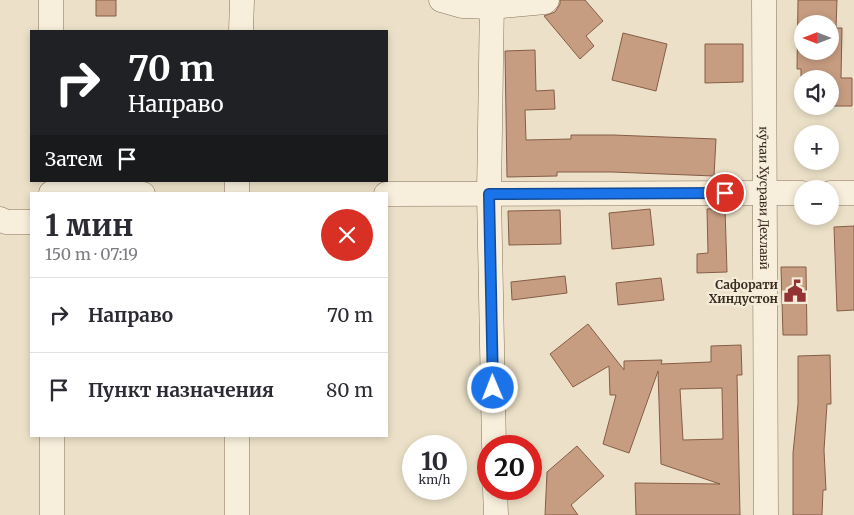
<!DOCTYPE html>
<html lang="ru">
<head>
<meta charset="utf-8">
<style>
  body { margin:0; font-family:Merriweather,serif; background:#f7f7f7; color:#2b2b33; height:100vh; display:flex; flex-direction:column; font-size:19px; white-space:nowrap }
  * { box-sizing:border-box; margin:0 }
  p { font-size:16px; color:#7c7c81 }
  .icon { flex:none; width:28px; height:28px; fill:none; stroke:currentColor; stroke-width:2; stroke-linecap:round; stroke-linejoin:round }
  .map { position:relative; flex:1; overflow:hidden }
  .drawer { position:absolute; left:30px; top:192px; width:358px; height:245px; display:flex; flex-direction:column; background:#fff; border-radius:0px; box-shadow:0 2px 8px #0003 }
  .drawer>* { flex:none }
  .guide { position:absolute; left:30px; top:30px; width:358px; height:152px; border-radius:0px; box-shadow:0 2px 8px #0003; background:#202124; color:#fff; overflow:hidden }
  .needle { width:32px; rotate:270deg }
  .controls { position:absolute; left:794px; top:15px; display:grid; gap:10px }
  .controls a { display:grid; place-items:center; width:45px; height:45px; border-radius:50%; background:#fff; box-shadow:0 2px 8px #0003; font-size:25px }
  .speed { position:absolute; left:402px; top:435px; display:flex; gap:10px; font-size:25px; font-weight:700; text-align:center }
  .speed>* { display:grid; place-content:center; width:65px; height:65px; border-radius:50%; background:#fff; box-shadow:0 2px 8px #0003; line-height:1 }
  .speed small { font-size:12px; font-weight:400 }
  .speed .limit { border:8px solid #d22; background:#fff; color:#111 }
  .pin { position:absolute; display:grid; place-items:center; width:42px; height:42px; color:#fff; margin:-21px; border:2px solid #fff; border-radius:50%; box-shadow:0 1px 5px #0007 }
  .me { position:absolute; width:55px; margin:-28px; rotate:359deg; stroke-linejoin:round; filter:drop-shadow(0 0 4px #0008) }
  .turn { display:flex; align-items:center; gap:18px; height:105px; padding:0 15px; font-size:22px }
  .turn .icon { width:65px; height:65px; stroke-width:2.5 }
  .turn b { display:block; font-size:35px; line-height:42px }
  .then { display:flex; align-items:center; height:48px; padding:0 15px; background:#0003; gap:10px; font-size:19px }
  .round { display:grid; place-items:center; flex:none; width:52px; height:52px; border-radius:26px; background:#f7f7f7 }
  .head { display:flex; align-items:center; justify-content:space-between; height:85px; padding:0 15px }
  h1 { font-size:30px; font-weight:700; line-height:38px }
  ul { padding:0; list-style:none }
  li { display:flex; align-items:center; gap:15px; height:75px; padding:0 15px; border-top:1px solid #e1e1e2 }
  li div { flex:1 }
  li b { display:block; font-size:19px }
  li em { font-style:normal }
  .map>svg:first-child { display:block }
  .building { fill:#c79d81; stroke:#855d46; fill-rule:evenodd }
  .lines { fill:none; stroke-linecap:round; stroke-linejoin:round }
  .minor-casing { stroke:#87735e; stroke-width:25 }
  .minor { stroke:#f7eedb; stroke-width:24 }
  .route-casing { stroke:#114b97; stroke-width:12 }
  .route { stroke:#1a73e8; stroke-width:9 }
  .labels { text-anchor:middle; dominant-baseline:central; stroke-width:4.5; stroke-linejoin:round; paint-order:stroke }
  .street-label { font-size:12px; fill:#382c21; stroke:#f4ebd8 }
  .poi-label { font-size:12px; font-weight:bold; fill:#382c21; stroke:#f4ebd8; text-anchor:end }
</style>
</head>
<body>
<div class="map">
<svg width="854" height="515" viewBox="0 0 854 515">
  <rect width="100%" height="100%" fill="#ece1c8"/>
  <path class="building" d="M96,0H116V16H96Z
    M560,0H585L603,21L586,36L594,46L580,59L544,16L555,12L560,4Z
    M798,0H837L836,28H842L841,78H852V106H830V79H802V106H809H801V69H797ZM802,24H830V51H802Z
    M623,33L667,44L656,91L612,80Z
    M705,44H743V82L705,83Z
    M535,50L536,91L554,90L555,109L525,110L526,140L571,139V135H613L716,139L714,176L612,172H557V176L507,177L505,51Z
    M725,208L727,272L697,273V254L708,253L707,209Z
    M650,209L654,245L612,249L609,213Z
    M560,210L561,244L509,245L508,211Z
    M854,226V310L837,311L834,227Z
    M781,267H806L807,335H783Z
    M565,276L567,293L512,300L511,282Z
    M661,278L664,300L618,305L616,283Z
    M588,324L624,370V361L662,360L661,364L711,362V346L741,345L742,375H737L740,515H636L635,483L720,484L661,464L658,371L629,453L603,444L616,395H610L609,366L573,387L550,354ZM722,388L723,439L683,440L680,389Z
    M830,355L831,404H827L824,450L826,490H823L822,515H793V453L798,404V356Z
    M577,446L604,476L571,505L578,515H545L547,472Z"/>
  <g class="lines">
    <defs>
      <g id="minor">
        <path d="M441,0L462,6L492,7L545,2L547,0"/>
        <path d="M492,0L489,194L494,446"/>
        <path id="s1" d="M764,0L766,515"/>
        <path d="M51,31V0"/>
        <path d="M241,31L242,0"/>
        <path d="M51,193L143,194"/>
        <path d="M830,193H854"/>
        <path d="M237,194V181"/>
        <path d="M386,194L802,193"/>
        <path d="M0,219L6,222H31"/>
        <path d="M52,436V515"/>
        <path d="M495,489L496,515"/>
        <path d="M237,515V436"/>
      </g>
    </defs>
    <use href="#minor" class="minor-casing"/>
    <use href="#minor" class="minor"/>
  </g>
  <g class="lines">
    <defs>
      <path id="route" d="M493,388L489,194L725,193"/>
    </defs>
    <use href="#route" class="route-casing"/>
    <use href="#route" class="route"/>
  </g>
  <defs>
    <symbol id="civic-bare" viewBox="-9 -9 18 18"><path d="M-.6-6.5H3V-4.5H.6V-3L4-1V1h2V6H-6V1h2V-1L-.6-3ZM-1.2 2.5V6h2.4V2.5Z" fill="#923235" stroke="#f4ebd8" stroke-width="2.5" paint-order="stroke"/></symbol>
  </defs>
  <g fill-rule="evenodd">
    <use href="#civic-bare" x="779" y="275" width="32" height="32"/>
  </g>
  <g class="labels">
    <g class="street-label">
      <text stroke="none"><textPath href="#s1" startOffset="198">кӯчаи Хусрави Дехлавӣ</textPath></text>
    </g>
    <g class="poi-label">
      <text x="778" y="284">Сафорати<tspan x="778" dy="14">Хиндустон</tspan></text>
    </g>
  </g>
</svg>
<div class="controls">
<a><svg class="needle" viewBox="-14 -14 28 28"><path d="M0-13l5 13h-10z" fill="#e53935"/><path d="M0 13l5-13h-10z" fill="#7c7c81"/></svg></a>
<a><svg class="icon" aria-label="sound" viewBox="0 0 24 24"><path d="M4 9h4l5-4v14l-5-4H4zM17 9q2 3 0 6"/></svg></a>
<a>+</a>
<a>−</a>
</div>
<div class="speed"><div>10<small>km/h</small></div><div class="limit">20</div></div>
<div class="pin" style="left:725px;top:193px;background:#d93025"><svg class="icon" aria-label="arrive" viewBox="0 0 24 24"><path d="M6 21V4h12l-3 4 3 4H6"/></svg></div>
<svg class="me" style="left:493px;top:388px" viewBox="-20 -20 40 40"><circle r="17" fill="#1a73e8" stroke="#fff" stroke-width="3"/><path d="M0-11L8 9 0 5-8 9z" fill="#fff"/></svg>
<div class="guide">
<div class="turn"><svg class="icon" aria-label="right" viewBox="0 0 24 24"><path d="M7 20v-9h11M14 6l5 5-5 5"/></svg><div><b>70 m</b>Направо</div></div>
<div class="then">Затем<svg class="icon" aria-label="arrive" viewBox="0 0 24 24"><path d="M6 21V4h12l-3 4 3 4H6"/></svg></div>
</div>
<section class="drawer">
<div class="head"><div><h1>1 мин</h1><p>150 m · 07:19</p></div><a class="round" style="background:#d93025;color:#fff"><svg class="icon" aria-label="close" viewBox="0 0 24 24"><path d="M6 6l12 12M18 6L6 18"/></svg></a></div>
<ul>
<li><svg class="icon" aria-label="right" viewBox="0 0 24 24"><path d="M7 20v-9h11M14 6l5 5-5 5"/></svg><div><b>Направо</b></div><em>70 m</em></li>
<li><svg class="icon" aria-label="arrive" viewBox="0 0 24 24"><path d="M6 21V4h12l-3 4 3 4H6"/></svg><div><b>Пункт назначения</b></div><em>80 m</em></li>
</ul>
</section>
</div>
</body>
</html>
